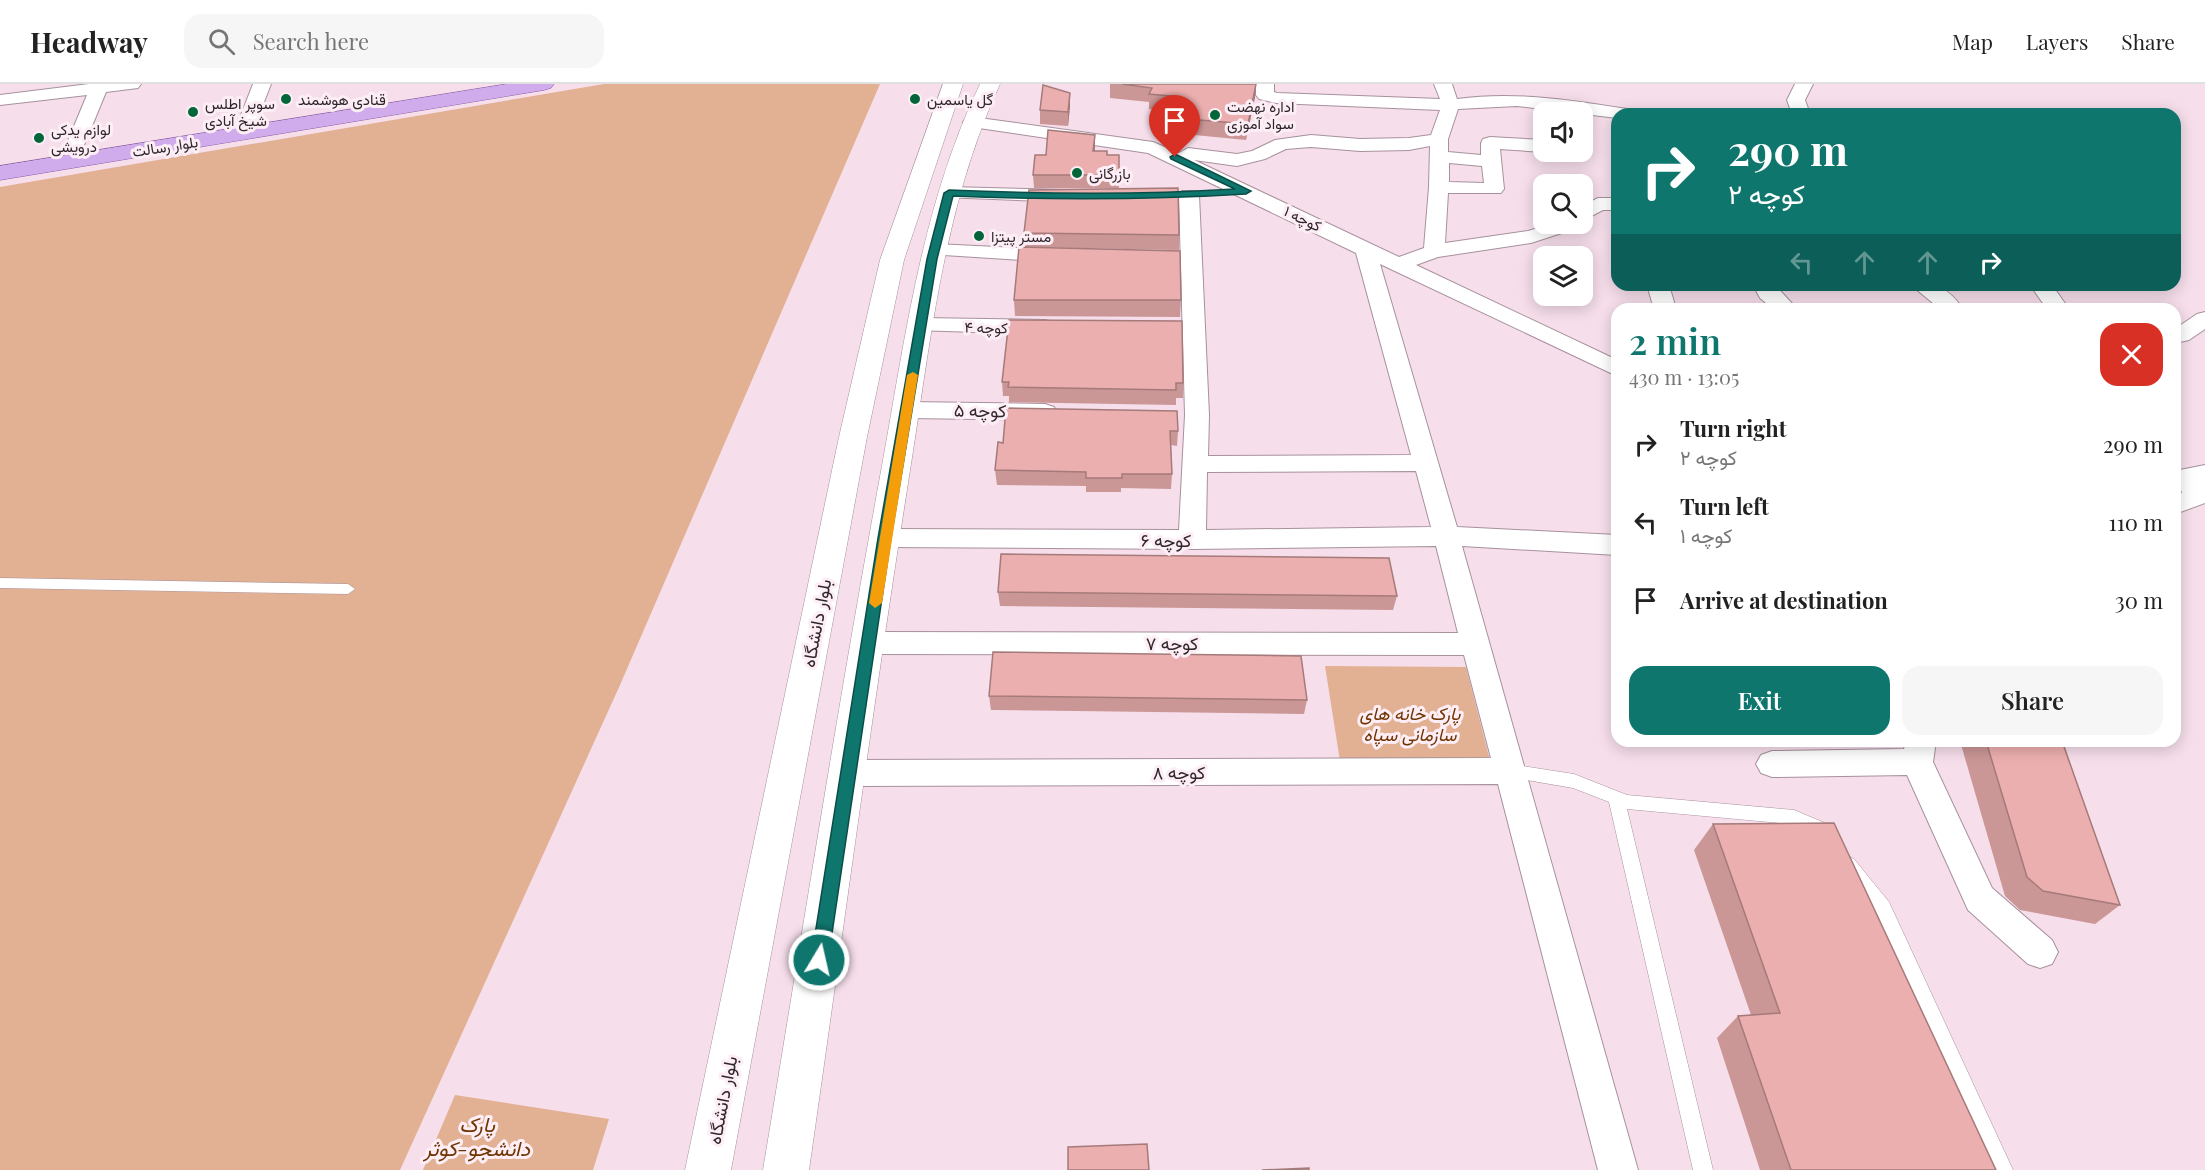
<!DOCTYPE html>
<html lang="en">
<head>
<meta charset="utf-8">
<style>
  body { margin:0; font-family:"Playfair Display",Vazirmatn,serif; background:#f6f6f6; color:#222; height:100vh; display:flex; flex-direction:column; font-size:22px; white-space:nowrap }
  * { box-sizing:border-box; margin:0 }
  p { font-size:20px; color:#767676 }
  .icon { flex:none; width:33px; height:33px; fill:none; stroke:currentColor; stroke-width:2; stroke-linecap:round; stroke-linejoin:round }
  .map { position:relative; flex:1; overflow:hidden }
  .panel { position:absolute; left:1611px; top:219px; width:570px; height:444px; display:flex; flex-direction:column; background:#fff; border-radius:18px; box-shadow:0 3px 15px #0003 }
  .panel>* { flex:none }
  .top-card { position:absolute; left:1611px; top:24px; width:570px; height:183px; border-radius:18px; box-shadow:0 3px 15px #0003; background:#0f766e; color:#fff; overflow:hidden }
  .controls { position:absolute; left:1533px; top:18px; display:grid; gap:12px }
  .controls a { display:grid; place-items:center; width:60px; height:60px; border-radius:12px; background:#fff; box-shadow:0 3px 15px #0003; font-size:30px }
  .pin { position:absolute; display:grid; place-items:center; width:51px; height:51px; color:#fff; margin:-62px -26px; border-radius:50% 50% 50% 0; rotate:-45deg; box-shadow:0 0 6px #0007 }
  .pin .icon { rotate:45deg }
  .me { position:absolute; width:66px; margin:-33px; rotate:9deg; stroke-linejoin:round; filter:drop-shadow(0 0 4px #0008) }
  .turn { display:flex; align-items:center; gap:21px; height:126px; padding:0 18px; font-size:27px }
  .turn .icon { width:78px; height:78px; stroke-width:2.5 }
  .turn b { display:block; font-size:42px; line-height:51px }
  .lanes { display:flex; align-items:center; height:57px; padding:0 18px; background:#0003; justify-content:center; gap:30px; direction:ltr }
  .lanes .off { opacity:.35 }
  .round { display:grid; place-items:center; flex:none; width:63px; height:63px; border-radius:18px; background:#f6f6f6 }
  .overview { display:flex; align-items:center; justify-content:space-between; height:102px; padding:0 18px }
  h1 { font-size:36px; font-weight:600; line-height:45px; color:#0f766e }
  .button { display:flex; gap:12px; margin-top:auto; padding:12px 18px }
  .button a { flex:1; height:69px; border-radius:18px; background:#0f766e; color:#fff; font-size:24px; font-weight:600; line-height:69px; text-align:center }
  .button a+a { background:#f6f6f6; color:#222 }
  ul { padding:0; list-style:none }
  li { display:flex; align-items:center; gap:18px; height:78px; padding:0 18px }
  li div { flex:1 }
  li b { display:block; font-size:22px }
  li em { font-style:normal }
  header { display:flex; align-items:center; gap:36px; box-sizing:border-box; height:84px; padding:0 30px; background:#fff; border-bottom:2px solid #e0e0e0 }
  header strong { font-size:28px }
  nav { display:flex; gap:33px; margin-inline-start:auto; font-size:21px }
  .search { width:420px; height:54px; background:#f6f6f6; display:flex; align-items:center; gap:15px; box-sizing:border-box; padding:0 21px; border-radius:18px; color:#767676; font-size:22px }
  .map>svg:first-child { display:block }
  .green { fill:#e2b092 }
  .lines { fill:none; stroke-linecap:round; stroke-linejoin:round }
  .service-casing { stroke:#a7919d; stroke-width:1 }
  .minor-casing { stroke:#a7919d; stroke-width:2 }
  .secondary-casing { stroke:#a7919d; stroke-width:1 }
  .primary-casing { stroke:#8559a1; stroke-width:1 }
  .service { fill:#fff; fill-rule:evenodd }
  .minor { fill:#fff; fill-rule:evenodd }
  .secondary { fill:#fff; fill-rule:evenodd }
  .primary { fill:#d1acec; fill-rule:evenodd }
  .wall { fill:#cb9696 }
  .shaded-wall { fill:#a57a7a }
  .building { fill:#ecafaf; stroke:#a57a7a; stroke-width:1.5 }
  .route { fill:#0f766e; stroke:#0a4d48; stroke-width:1.5 }
  .slow { fill:#f59e0b }
  .poi-dot { fill:#03663b; stroke:#fdeef6; stroke-width:2 }
  .labels { text-anchor:middle; dominant-baseline:central; stroke-width:6; stroke-linejoin:round; paint-order:stroke }
  .far-poi-label { font-size:15px; fill:#2f262b; stroke:#fdeef6; text-anchor:start }
  .far-street-label { font-size:15px; fill:#2f262b; stroke:#fdeef6 }
  .street-label { font-size:18px; fill:#2f262b; stroke:#fdeef6 }
  .park-label { font-size:18px; font-style:italic; fill:#703400; stroke:#fdeef6 }
  .near-park-label { font-size:21px; font-style:italic; fill:#703400; stroke:#fdeef6 }
</style>
</head>
<body>
<header>
<strong>Headway</strong>
<div class="search"><svg class="icon" aria-label="search" viewBox="0 0 24 24"><circle cx="10" cy="10" r="6"/><path d="M15 15l6 6"/></svg>Search here</div>
<nav><a>Map</a><a>Layers</a><a>Share</a></nav>
</header>
<div class="map">
<svg width="2205" height="1086" viewBox="0 0 2205 1086">
  <rect width="100%" height="100%" fill="#f6deeb"/>
  <path class="green" d="M604,0H880L620,601L400,1086H0V103Z
    M1325,582L1466,583L1495,696H1343Z
    M455,1011L609,1035L593,1086H423Z"/>
  <g class="lines">
    <defs>
      <path id="service" d="M0,494L348,500L355,505L348,510L0,504Z
        M1509,680L1574,690L1627,711L1794,726L1825,739L1832,749L1829,754L1823,756L1792,740L1627,725L1713,1086H1693L1609,718L1573,704L1503,692L1501,687L1503,682Z
        M1848,772L1854,775L1889,818L2013,1086H1992L1877,830L1839,780L1842,775Z"/>
      <path id="minor" d="M89,0H141L138,4L106,8L85,59L83,63H69L67,59L87,11L0,21V11Z
        M253,0H271L259,31L256,35H244L241,31Z
        M1256,0H1274V8L1277,9L1440,15L1434,0H1452L1457,15C1514,7 1571,16 1627,25L1633,26L1636,30H1617V34L1517,22L1458,25L1448,55V68L1481,71V59L1483,55L1490,53L1544,56V68L1500,65L1504,105L1501,109H1448L1445,159L1528,147L1551,140H1580L1577,144L1531,159L1438,173L1416,181L1617,276V292L1380,180L1457,443L1617,451V471L1462,462L1638,1086H1598L1498,700L849,702L838,698L833,689L838,680L849,676L1491,674L1464,571L870,570L860,567L856,559L860,551L870,548L1458,549L1436,462L1192,465L884,463L875,461L871,454L875,447L884,445L1179,446L1185,331L1179,111L1182,107H1196L1199,111L1209,331L1208,372L1411,371L1356,169L1148,69L972,43L966,42L963,38L966,34L972,33L1153,58L1179,69L1188,64L1237,70L1252,67L1275,56L1311,51L1360,55L1409,54L1431,51L1440,26L1276,19L1259,15L1256,11ZM1430,62L1429,103L1424,164L1399,173L1194,76L1237,82L1265,75L1286,65L1311,63L1360,67L1409,66ZM1449,79L1482,82L1484,99L1449,98ZM1416,387L1431,443L1206,446L1207,388Z
        M1795,0H1813L1805,16L1810,30H1792L1787,16Z
        M949,103L1067,106L1074,108L1077,112L1074,116L1067,118L942,113L939,109L942,105Z
        M1598,114H1617V126H1603L1582,137V122Z
        M935,160L1056,166L1063,168L1066,172L1063,176L1056,178L928,170L925,166L928,162Z
        M1647,201H1669L1676,225H1654Z
        M1753,201H1775L1797,225H1773L1760,214Z
        M1911,201C1938,201 1947,202 1963,225H1940Z
        M2030,201H2052L2069,225H2047Z
        M2205,228V245L2189,256L2175,259V245L2197,230Z
        M921,234L1045,236L1053,238L1056,243L1053,248L1045,250L913,246L910,241L913,236Z
        M907,318L1045,320L1054,323L1057,328L1054,333L1045,336L907,334L898,331L895,326L898,321Z
        M2205,381V419L2175,430V411L2182,409L2176,392L2180,386Z
        M1906,657H1936L1933,678L1992,804L2052,856L2058,868L2052,880L2040,884L2028,880L1968,826L1907,691L1772,693L1761,689L1756,680L1761,671L1772,667L1904,665Z"/>
      <path id="secondary" d="M943,0H963L904,176L867,353L731,1086H685L839,353L880,176Z
        M980,0H1000C942,125 930,264 908,399C872,627 842,857 809,1086H763C801,857 837,627 879,398C904,264 920,124 980,0Z"/>
      <path id="primary" d="M507,0H554L551,4L544,6L0,96V82Z"/>
    </defs>
    <use href="#service" class="service-casing"/>
    <use href="#minor" class="minor-casing"/>
    <use href="#secondary" class="secondary-casing"/>
    <use href="#primary" class="primary-casing"/>
    <use href="#service" class="service"/>
    <use href="#minor" class="minor"/>
    <use href="#secondary" class="secondary"/>
    <use href="#primary" class="primary"/>
  </g>
  <path class="wall" d="M1110,0H1256L1255,13L1246,56L1174,49L1175,34L1177,28L1149,25V18L1110,14Z
    M1070,22L1068,42L1040,40V26Z
    M1095,51V67L1107,71H1119V104H1034L1033,91L1046,71Z
    M1024,149L1179,151V166L1025,163Z
    M1014,216H1181L1180,233L1015,232Z
    M1002,298L1183,299V314H1176V321L1009,318V312H1003Z
    M1006,324L1178,347L1177,362L1171,361L1172,390L1171,405L1121,404V408H1086V402L997,401L995,386L1003,359Z
    M998,508L1397,512L1393,526L1000,522Z
    M989,612L1307,616L1304,630L991,626Z
    M1960,657H2062L2120,821L2095,840L2020,826L2005,812Z
    M1713,740L1996,1086H1760L1717,954L1738,932L1751,931L1694,766Z"/>
  <path class="shaded-wall" d="M1256,0L1255,13L1246,56L1248,40Z
    M1070,9V22L1068,42V28Z
    M1095,51V64L1093,80V67Z"/>
  <path class="building" d="M1122,0H1256L1248,40L1175,34L1181,13L1149,10L1152,4Z
    M1043,1L1070,9L1068,28L1040,26Z
    M1048,46L1095,51L1093,67H1107V71H1119V91H1033L1035,71H1046Z
    M1178,104L1179,151L1024,149L1029,106Z
    M1019,163L1180,167L1181,216H1014Z
    M1009,236L1182,237L1183,299H1176V306L1008,303L1009,298H1002Z
    M1006,324L1177,327L1178,347H1170L1172,390H1122V394H1086V388L995,386L998,358L1003,359Z
    M1001,470L1389,474L1397,512L998,508Z
    M993,568L1301,572L1307,616L989,612Z
    M1986,657H2062L2120,821L2043,807L2027,793Z
    M1834,739L1996,1086H1791L1738,932L1780,929L1713,740Z
    M1147,1060L1149,1086H1068V1063Z
    M1309,1084V1086H1262Z"/>
  <path class="route" d="M1175,70L1251,107L1246,110C1149,116 1050,116 953,112L937,175L891,454L828,876L825,882L819,884L813,882L811,876L878,454L927,175L944,109L949,106C1044,110 1140,111 1235,105L1171,75L1170,73Z"/>
  <path class="slow" d="M913,288L918,291L882,519L875,524L869,519L907,291Z"/>
  <g class="poi-dot">
    <circle cx="286" cy="15" r="6"/>
    <circle cx="915" cy="15" r="6"/>
    <circle cx="193" cy="28" r="6"/>
    <circle cx="1215" cy="31" r="6"/>
    <circle cx="39" cy="54" r="6"/>
    <circle cx="1077" cy="89" r="6"/>
    <circle cx="979" cy="152" r="6"/>
  </g>
  <g class="labels">
    <g class="far-poi-label">
      <text x="298" y="15">قنادی هوشمند</text>
      <text x="927" y="15">گل یاسمین</text>
      <text x="205" y="19">سوپر اطلس<tspan x="205" dy="17">شیخ آبادی</tspan></text>
      <text x="1227" y="22">اداره نهضت<tspan x="1227" dy="17">سواد آموزی</tspan></text>
      <text x="51" y="45">لوازم یدکی<tspan x="51" dy="17">درویشی</tspan></text>
      <text x="1089" y="89">بازرگانی</text>
      <text x="991" y="152">مستر پیتزا</text>
    </g>
    <g class="far-street-label">
      <text transform="translate(165 62) rotate(-9)">بلوار رسالت</text>
      <text transform="translate(1303 134) rotate(26)">کوچه ۱</text>
      <text transform="translate(986 243) rotate(1)">کوچه ۴</text>
    </g>
    <g class="street-label">
      <text transform="translate(980 326) rotate(1)">کوچه ۵</text>
      <text x="1166" y="456">کوچه ۶</text>
      <text transform="translate(816 539) rotate(-79)">بلوار دانشگاه</text>
      <text x="1172" y="559">کوچه ۷</text>
      <text x="1179" y="688">کوچه ۸</text>
      <text transform="translate(722 1016) rotate(-79)">بلوار دانشگاه</text>
    </g>
    <g class="park-label">
      <text x="1410" y="629">پارک خانه های<tspan x="1410" dy="21">سازمانی سپاه</tspan></text>
    </g>
    <g class="near-park-label">
      <text x="477" y="1039">پارک<tspan x="477" dy="24">دانشجو-کوثر</tspan></text>
    </g>
  </g>
</svg>
<div class="controls">
<a><svg class="icon" aria-label="sound" viewBox="0 0 24 24"><path d="M4 9h4l5-4v14l-5-4H4zM17 9q2 3 0 6"/></svg></a>
<a><svg class="icon" aria-label="search" viewBox="0 0 24 24"><circle cx="10" cy="10" r="6"/><path d="M15 15l6 6"/></svg></a>
<a><svg class="icon" aria-label="layers" viewBox="0 0 24 24"><path d="M12 4l9 5-9 5-9-5zM3 14l9 5 9-5"/></svg></a>
</div>
<div class="pin" style="left:1175px;top:73px;background:#d93025"><svg class="icon" aria-label="arrive" viewBox="0 0 24 24"><path d="M6 21V4h12l-3 4 3 4H6"/></svg></div>
<svg class="me" style="left:819px;top:876px" viewBox="-20 -20 40 40"><circle r="17" fill="#0f766e" stroke="#fff" stroke-width="3"/><path d="M0-11L8 9 0 5-8 9z" fill="#fff"/></svg>
<div class="top-card">
<div class="turn"><svg class="icon" aria-label="right" viewBox="0 0 24 24"><path d="M7 20v-9h11M14 6l5 5-5 5"/></svg><div><b>290 m</b>کوچه ۲</div></div>
<div class="lanes"><svg class="icon off" aria-label="left" viewBox="0 0 24 24"><path d="M17 20v-9H6M10 6l-5 5 5 5"/></svg><svg class="icon off" aria-label="ahead" viewBox="0 0 24 24"><path d="M12 20V5M6 11l6-6 6 6"/></svg><svg class="icon off" aria-label="ahead" viewBox="0 0 24 24"><path d="M12 20V5M6 11l6-6 6 6"/></svg><svg class="icon" aria-label="right" viewBox="0 0 24 24"><path d="M7 20v-9h11M14 6l5 5-5 5"/></svg></div>
</div>
<section class="panel">
<div class="overview"><div><h1>2 min</h1><p>430 m · 13:05</p></div><a class="round" style="background:#d93025;color:#fff"><svg class="icon" aria-label="close" viewBox="0 0 24 24"><path d="M6 6l12 12M18 6L6 18"/></svg></a></div>
<ul>
<li><svg class="icon" aria-label="right" viewBox="0 0 24 24"><path d="M7 20v-9h11M14 6l5 5-5 5"/></svg><div><b>Turn right</b><p>کوچه ۲</p></div><em>290 m</em></li>
<li><svg class="icon" aria-label="left" viewBox="0 0 24 24"><path d="M17 20v-9H6M10 6l-5 5 5 5"/></svg><div><b>Turn left</b><p>کوچه ۱</p></div><em>110 m</em></li>
<li><svg class="icon" aria-label="arrive" viewBox="0 0 24 24"><path d="M6 21V4h12l-3 4 3 4H6"/></svg><div><b>Arrive at destination</b></div><em>30 m</em></li>
</ul>
<div class="button"><a>Exit</a><a>Share</a></div>
</section>
</div>
</body>
</html>
